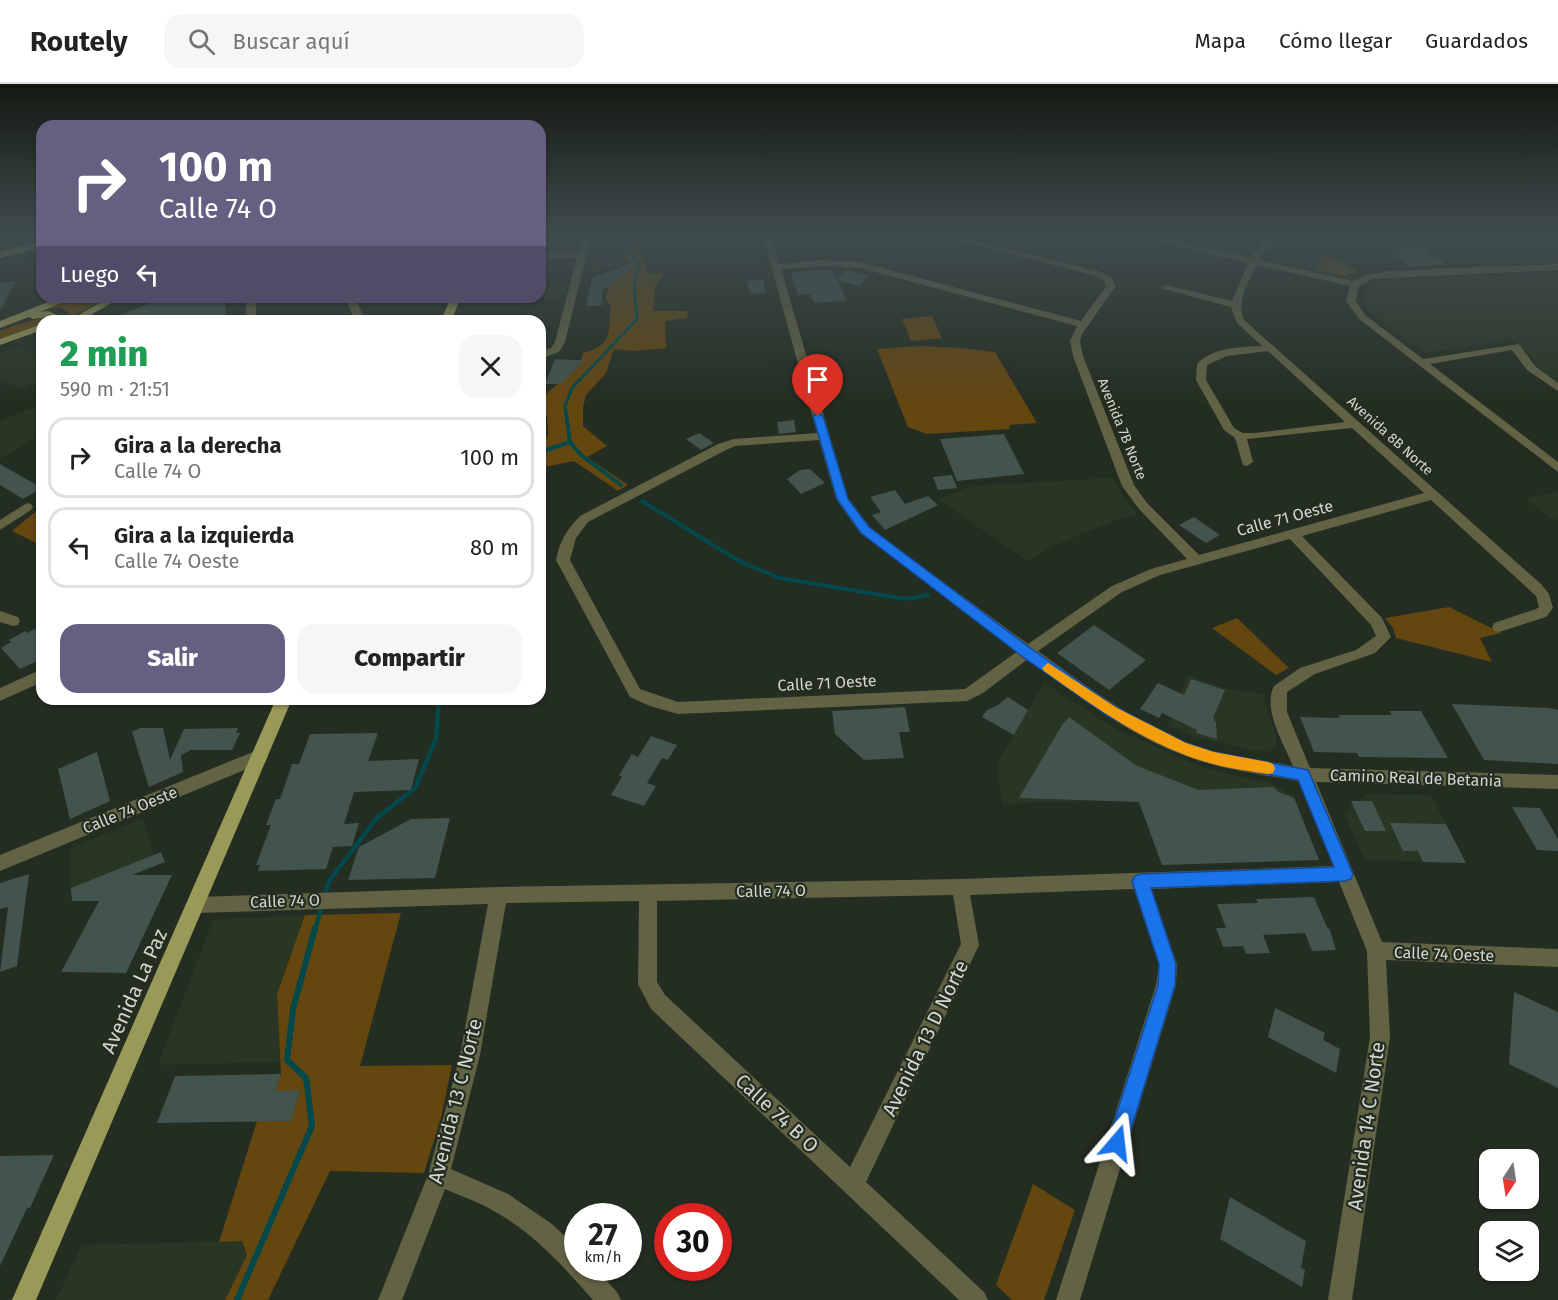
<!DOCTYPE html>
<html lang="es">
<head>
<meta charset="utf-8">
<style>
  body { margin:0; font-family:"Fira Sans",sans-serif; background:#f6f6f6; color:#222; height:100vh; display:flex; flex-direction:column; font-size:22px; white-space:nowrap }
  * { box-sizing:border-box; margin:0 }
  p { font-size:20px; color:#767676 }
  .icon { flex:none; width:33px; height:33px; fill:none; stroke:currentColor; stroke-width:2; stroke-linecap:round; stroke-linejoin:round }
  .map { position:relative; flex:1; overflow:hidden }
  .panel { position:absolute; left:36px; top:231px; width:510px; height:390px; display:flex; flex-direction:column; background:#fff; border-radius:18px; box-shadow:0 2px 4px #0004 }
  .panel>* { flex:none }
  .guide { position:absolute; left:36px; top:36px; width:510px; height:183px; border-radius:18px; box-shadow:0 2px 4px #0004; background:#656082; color:#fff; overflow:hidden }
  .needle { width:39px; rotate:192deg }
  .buttons { position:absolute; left:1479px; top:1065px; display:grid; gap:12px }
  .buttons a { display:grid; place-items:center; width:60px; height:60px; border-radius:12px; background:#fff; box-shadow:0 2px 4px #0004; font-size:30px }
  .speed { position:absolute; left:564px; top:1119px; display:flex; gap:12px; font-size:30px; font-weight:700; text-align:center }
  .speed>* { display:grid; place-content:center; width:78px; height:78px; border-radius:50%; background:#fff; box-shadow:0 2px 4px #0004; line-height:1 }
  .speed small { font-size:15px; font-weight:400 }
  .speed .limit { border:9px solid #d22; background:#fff; color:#111 }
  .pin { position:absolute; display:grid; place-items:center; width:51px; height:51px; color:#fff; margin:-62px -26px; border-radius:50% 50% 50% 0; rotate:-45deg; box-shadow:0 0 6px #0007 }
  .pin .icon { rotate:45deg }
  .me { position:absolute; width:66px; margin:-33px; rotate:17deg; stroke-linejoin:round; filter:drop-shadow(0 0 4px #0008) }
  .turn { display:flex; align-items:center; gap:21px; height:126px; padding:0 24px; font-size:27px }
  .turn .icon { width:78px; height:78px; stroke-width:2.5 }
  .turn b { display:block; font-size:42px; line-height:51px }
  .then { display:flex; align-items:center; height:57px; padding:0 24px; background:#0003; gap:12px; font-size:22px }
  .round { display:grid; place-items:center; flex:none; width:63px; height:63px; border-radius:18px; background:#f6f6f6 }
  .head { display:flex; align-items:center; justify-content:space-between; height:102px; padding:0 24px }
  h1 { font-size:36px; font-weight:800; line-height:45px; color:#1e9e55 }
  .button { display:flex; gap:12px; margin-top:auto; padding:12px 24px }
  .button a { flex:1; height:69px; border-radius:18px; background:#656082; color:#fff; font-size:24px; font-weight:800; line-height:69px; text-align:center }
  .button a+a { background:#f6f6f6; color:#222 }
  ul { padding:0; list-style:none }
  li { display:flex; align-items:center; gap:18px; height:81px; margin:0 12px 9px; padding:0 12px; border:3px solid #e0e0e0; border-radius:18px }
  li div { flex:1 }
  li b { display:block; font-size:22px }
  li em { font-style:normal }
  header { display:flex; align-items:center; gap:36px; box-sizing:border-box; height:84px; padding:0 30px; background:#fff; border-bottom:2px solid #e0e0e0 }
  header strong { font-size:28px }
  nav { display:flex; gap:33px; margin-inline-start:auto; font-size:21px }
  .search { width:420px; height:54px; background:#f6f6f6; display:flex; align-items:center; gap:15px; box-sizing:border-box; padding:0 21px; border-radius:18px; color:#767676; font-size:22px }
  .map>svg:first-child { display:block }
  .built { fill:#293624 }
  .green { fill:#64460f }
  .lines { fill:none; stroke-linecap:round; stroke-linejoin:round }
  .stream-far3 { stroke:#03494c; stroke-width:3 }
  .stream-far2 { stroke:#03494c; stroke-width:4 }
  .stream-far1 { stroke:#03494c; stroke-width:4.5 }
  .stream { stroke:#03494c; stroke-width:6 }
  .building { fill:#42544d }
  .minor { fill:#626344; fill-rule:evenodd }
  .major { fill:#9a9a58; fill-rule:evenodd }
  .route { fill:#1a73e8; stroke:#114b97; stroke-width:1.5 }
  .slow { fill:#f59e0b }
  .labels { text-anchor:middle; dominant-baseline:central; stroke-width:4.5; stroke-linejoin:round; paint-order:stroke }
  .far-street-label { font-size:14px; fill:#d1d7cf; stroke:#242d21 }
  .street-label { font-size:16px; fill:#d1d7cf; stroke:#242d21 }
  .near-street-label { font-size:20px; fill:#d1d7cf; stroke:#242d21 }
</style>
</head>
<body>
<header>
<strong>Routely</strong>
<div class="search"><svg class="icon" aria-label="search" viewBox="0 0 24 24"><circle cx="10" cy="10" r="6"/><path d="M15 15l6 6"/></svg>Buscar aquí</div>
<nav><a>Mapa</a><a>Cómo llegar</a><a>Guardados</a></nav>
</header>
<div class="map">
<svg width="1558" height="1216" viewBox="0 0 1558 1216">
  <rect width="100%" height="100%" fill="#242d21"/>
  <path class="built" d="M1482,152H1558V174L1536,159Z
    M593,168H622L632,179L587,190Z
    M1558,189V298L1536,282L1531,272L1512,256L1424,269L1377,234L1367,221L1365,214L1366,205L1375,198L1395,195Z
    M568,196L562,215H530V213H540V203Z
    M21,263L42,275V296L20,305L0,296V269Z
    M42,320V350L0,375V337Z
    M1113,394L1121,410L1137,430L1119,435L1055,461L1028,477L937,415L967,404L983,401Z
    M1558,408V435L1552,436L1525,414Z
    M1188,591L1228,605L1265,610L1264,617L1277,654L1276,662L1268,668L1250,666L1195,653L1167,641Z
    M1044,599L1116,645L1191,679L1223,689L1271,699L1294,712L1319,776L1162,781L1139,718L1097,716L1002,720L997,680Z
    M1367,710L1431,711L1466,779L1365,776L1344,729Z
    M143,734L154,771L71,804V764Z
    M305,831L277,910L280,978L158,981L213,836Z
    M242,1157L247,1171L225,1216H56L82,1161Z"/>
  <path class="green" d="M629,152H645L634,164L646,179L648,190L664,189L655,204L653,227H687L688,234L665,237L666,264L634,267L614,265L606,289L586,311L583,323V342L607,362L587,373L628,401L618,407L574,377L540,384V355L548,352L547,332L542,324L546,310L579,282L583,269C613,261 608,249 611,222L605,214L610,201L633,183L629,180L631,179L622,168H627L628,159H619L620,155Z
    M1326,170L1358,188L1343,192L1315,186L1322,172Z
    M78,213H108L67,235L68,228L61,224L45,225Z
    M932,232L942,254L911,257L902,235Z
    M43,234L48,237H42V241L0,255V247L18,240Z
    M921,262L961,264L995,268L1037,339L1009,341L1010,345L927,350L908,343L877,265Z
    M39,425H42V462L12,447Z
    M1449,523L1501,549L1480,554L1492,578L1396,554L1393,544L1385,534Z
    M1237,534L1289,584L1276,591L1212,544Z
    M401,829L360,982L452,981L441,1034L424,1089L330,1087L268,1216H225L247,1171L242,1157L219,1158L257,1037L291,1036L300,1007H275L281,990L277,910L305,831Z
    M1033,1100L1075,1126L1044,1216H1012L996,1201Z"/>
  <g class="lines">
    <path class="stream-far3" d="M566,330L565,322L572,304L637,235L634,202L639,179L628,167L635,152"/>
    <path class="stream-far2" d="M570,358L581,371L621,401
      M540,368L570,358L566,328
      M642,417L739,477L779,494L905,515L928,511"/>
    <path class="stream-far1" d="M324,813L329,797L377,734L415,704L436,655L439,615
      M315,846L322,821"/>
    <path class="stream" d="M237,1216L312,1042L306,994L287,976L293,925L315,844"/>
  </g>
  <path class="building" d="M1407,163H1424L1445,180L1409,183L1389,166Z
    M635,178L637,180L608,204H603L601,222H586L592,194Z
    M832,186L836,196L847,186L869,192L859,202L838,196L846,217L814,219L810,210L798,211L791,188Z
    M763,196L766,209L750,210L747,197Z
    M16,197L0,227V199Z
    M180,213L179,217L226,213L225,237H106L162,214Z
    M555,275L572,276H585L560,300H545Z
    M794,336L796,348L779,350L777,338Z
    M699,349L714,359L701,366L686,355Z
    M1004,350L1024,390L957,397L940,355Z
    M0,380L26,395L42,404L23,415L0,401Z
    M810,385L825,399L801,410L787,395L800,386Z
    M952,391L957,404L938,406L933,393Z
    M895,406L905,420L928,412L938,421L885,446L872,431L881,428L870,413Z
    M1194,433L1220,451L1206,459L1179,441Z
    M42,541V575L20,585L1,564L11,558L9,556L25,547L27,549Z
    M1094,541L1146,576L1109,606L1057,569Z
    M1191,595L1225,606L1213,634L1216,639L1217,655L1196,649L1197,646L1162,629L1159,634L1140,625L1158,599L1184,611Z
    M1008,613L1028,626L1014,651L982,633L987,626L998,621Z
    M1452,620L1549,624L1558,626V680L1484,676Z
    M905,623L910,648H899L904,674L864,676L835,650L832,627Z
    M1389,627H1421L1448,674L1359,673L1357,669L1314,668L1300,633L1340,634L1338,631H1392Z
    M1069,633L1137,682L1199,706L1274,703L1278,708L1294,714L1319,776L1162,781L1139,718L1019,714L1062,641Z
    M140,644H163L170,676L184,645L238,644L236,649H240L232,666H191L181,671L183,688L149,703L132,648Z
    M378,649L368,677L419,675L411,706L354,708L344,740L359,739L352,762L333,763L326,785L258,787L260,781H256L271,741H266L276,715H280L292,680H299L310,650Z
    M651,652L677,661L668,676L662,674L647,699L656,702L644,722L611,711L622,693L619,691L632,670L638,673Z
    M97,668L110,717L70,735L58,685Z
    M1351,717H1372L1386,747H1365Z
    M1512,723L1540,724L1558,755V767L1537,766Z
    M450,734L435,794L348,796L359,763L411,735Z
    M1390,739L1446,740L1466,779L1423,778L1418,767H1403Z
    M161,768L165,778L132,791H172L126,889L61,888L99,817H72L71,804Z
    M29,790L17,882L0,888L8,823L0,825V799Z
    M1314,813L1327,843L1330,846L1336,866L1312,867L1305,849L1263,851L1270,869L1246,870L1243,862L1223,863L1216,844H1226L1217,820L1258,819L1256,815Z
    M1514,908L1558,928V1004L1509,980Z
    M1275,924L1325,949L1323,956L1340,965L1336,989L1268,953Z
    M281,990L275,1007L300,1006L291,1037L157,1039L175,992Z
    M54,1071L30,1124H27L0,1182V1072Z
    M1230,1113L1306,1157L1301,1184L1305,1186L1302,1203L1220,1155Z"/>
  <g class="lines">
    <path class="minor" d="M583,152H591L565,258L559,268L540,275V268L551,264L555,258L577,174L540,175V169L578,168Z
      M763,152H771L779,180L821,176L860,178L1081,237L1106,202L1104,197L1096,192L941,152H956L1102,188L1111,193L1116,202L1082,250L1080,257L1083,272L1134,401L1147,419L1199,471L1424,409L1352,344L1247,355L1253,378L1247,382L1243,381L1235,354L1224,346L1196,296L1197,280C1213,263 1240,263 1262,262L1237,239L1231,223L1161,204L1166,201L1232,217L1248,179L1136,152H1152L1251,174L1267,152H1276L1259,176L1354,197L1367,191L1388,187L1558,180V186L1372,195L1359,202L1356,217L1365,231L1423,275L1519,260L1535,282L1558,299V307L1527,286L1512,266L1430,280L1558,378V388L1359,235L1346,217L1350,202L1257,181C1248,197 1236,218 1244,236L1541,500L1549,510L1553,524L1546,533L1499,548L1494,547L1492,543L1494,539L1536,525L1539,523L1536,512L1431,416L1302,452L1382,534L1391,553L1375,569L1315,590L1287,608V628L1310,684L1558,691V705L1316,698L1382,858L1558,865V883L1386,876L1390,953L1352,1216H1328L1370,953L1367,867L1339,798L1151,805L1177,880L1176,901L1080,1216H1056L1156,901L1159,880L1134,805L970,811L979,861L866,1098L984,1208L988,1216H959L651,925L638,900L639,817L506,819L480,971L451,1085L508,1110L552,1140L578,1165V1184H595L617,1208L621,1216H593C563,1182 533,1148 492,1126C477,1117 460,1112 445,1105L402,1216H378L428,1091L460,971L488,820L196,829L190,827L187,821L190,815L196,813L498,803L960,795L1333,782L1299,697C1271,692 1241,688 1214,681C1144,663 1084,617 1028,575L983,609L967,617L678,630L650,622L630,613L556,476C559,458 567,445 580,432L718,360L734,355L817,349ZM821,182L860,184L1077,242L1070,257L1073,272L1122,402L1139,425L1187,475L1151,485L1112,502L1028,560L886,456L870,443L848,414L781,185ZM1268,267L1345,338L1255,349H1243L1234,344L1206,296L1207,281L1227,272ZM819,356L836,415L860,449L1018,567L965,605L678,618L640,605L570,476L576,454L588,438L726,366L735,362ZM1290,455L1371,541L1376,552L1356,566L1300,584L1274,602C1262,625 1284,660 1293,682C1266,677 1238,674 1212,667C1148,649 1092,606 1038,567L1122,508L1160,491ZM953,811L961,860L850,1083L665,911L657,898V817Z
      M246,213H256V237H246Z
      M345,213H355L365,237H355Z
      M27,419L31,420L33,423L31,426L0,446V436Z
      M0,527L18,533L20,537L18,541L13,542L0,538Z
      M42,585V598L0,617V604Z
      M260,665L266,667L268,672L266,677L0,787V771Z"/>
    <path class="major" d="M42,157V163L0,174V168Z
      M61,213H74L40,228L48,227L57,231L58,237H48L47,233L33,235L29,233L0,244V237Z
      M110,213H122L80,237H68Z
      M451,213H461L451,237H441Z
      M42,240V246L0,261V255Z
      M276,615H292L36,1216H12Z"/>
  </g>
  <linearGradient id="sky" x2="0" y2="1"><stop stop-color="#141912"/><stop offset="0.47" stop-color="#3f4c4e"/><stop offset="1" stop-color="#3f4c4e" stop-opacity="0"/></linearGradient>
  <rect width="1558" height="322" fill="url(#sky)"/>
  <path class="route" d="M818,329L823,332L848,415L869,443L1033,566L1117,624L1186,659L1214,668L1308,686L1353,790L1351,795L1345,797L1151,804L1176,880L1175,901L1127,1059L1124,1066L1117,1068L1110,1066L1107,1059L1158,901L1159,880L1132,797L1135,792L1140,790L1334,783L1298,696L1214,680L1176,667L1108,632L1023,573L861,449L837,415L813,332Z"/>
  <path class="slow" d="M1048,579L1117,624L1186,659L1214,668L1268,678L1273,680L1275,684L1273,689L1268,690C1250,687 1231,685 1213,680C1150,663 1096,624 1044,587L1042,584Z"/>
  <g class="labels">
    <g class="far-street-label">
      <text transform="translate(1122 345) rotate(68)">Avenida 7B Norte</text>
      <text transform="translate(1390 352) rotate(42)">Avenida 8B Norte</text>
    </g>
    <g class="street-label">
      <text transform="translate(1285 434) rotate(-15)">Calle 71 Oeste</text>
      <text transform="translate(827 599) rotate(-3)">Calle 71 Oeste</text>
      <text transform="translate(1416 694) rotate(2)">Camino Real de Betania</text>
      <text transform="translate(130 726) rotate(-22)">Calle 74 Oeste</text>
      <text transform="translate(771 807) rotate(-1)">Calle 74 O</text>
      <text transform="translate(285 817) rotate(-2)">Calle 74 O</text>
      <text transform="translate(1444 870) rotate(2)">Calle 74 Oeste</text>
    </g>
    <g class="near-street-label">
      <text transform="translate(134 907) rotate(-66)">Avenida La Paz</text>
      <text transform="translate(925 954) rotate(-64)">Avenida 13 D Norte</text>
      <text transform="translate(455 1017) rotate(-76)">Avenida 13 C Norte</text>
      <text transform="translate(777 1029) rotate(43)">Calle 74 B O</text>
      <text transform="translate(1366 1042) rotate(-82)">Avenida 14 C Norte</text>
    </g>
  </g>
</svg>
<div class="buttons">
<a><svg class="needle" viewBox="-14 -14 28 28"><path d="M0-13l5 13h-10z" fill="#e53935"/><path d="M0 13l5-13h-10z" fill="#767676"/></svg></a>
<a><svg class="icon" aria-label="layers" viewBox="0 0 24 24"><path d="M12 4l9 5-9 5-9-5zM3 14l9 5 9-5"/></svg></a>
</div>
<div class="speed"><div>27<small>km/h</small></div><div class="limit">30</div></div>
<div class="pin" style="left:818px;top:332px;background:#d93025"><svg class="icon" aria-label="arrive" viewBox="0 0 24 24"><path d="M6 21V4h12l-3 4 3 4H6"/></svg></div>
<svg class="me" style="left:1117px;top:1059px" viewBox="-20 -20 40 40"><path d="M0-17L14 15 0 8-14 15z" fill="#1a73e8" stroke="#fff" stroke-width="4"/></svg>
<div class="guide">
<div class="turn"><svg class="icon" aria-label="right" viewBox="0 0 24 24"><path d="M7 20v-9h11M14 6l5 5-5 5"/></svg><div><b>100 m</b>Calle 74 O</div></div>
<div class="then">Luego<svg class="icon" aria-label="left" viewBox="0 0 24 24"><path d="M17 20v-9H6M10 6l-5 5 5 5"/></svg></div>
</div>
<section class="panel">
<div class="head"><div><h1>2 min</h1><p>590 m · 21:51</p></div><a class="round"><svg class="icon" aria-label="close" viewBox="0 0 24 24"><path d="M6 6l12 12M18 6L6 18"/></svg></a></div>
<ul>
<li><svg class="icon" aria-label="right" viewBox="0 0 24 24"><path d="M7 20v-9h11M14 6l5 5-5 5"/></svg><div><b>Gira a la derecha</b><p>Calle 74 O</p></div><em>100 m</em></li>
<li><svg class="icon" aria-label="left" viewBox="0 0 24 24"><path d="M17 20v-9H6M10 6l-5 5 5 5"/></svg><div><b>Gira a la izquierda</b><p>Calle 74 Oeste</p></div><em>80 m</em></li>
</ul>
<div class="button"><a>Salir</a><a>Compartir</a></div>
</section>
</div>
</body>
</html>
